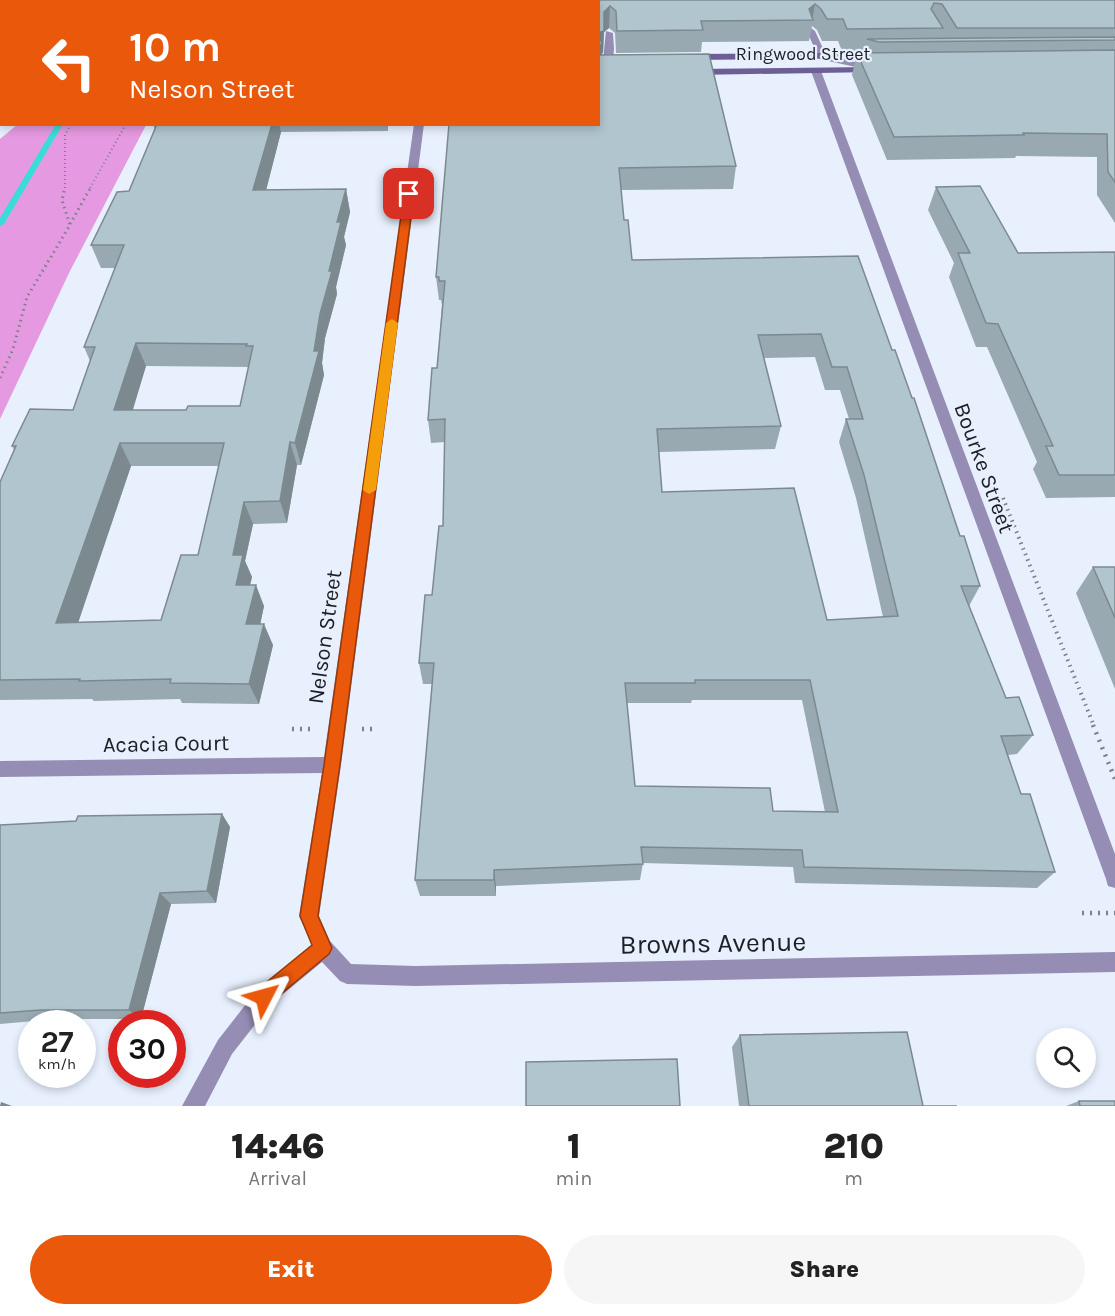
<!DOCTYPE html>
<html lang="en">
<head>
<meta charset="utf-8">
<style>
  body { margin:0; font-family:Karla,sans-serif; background:#f6f6f6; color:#222; height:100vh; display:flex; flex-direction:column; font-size:22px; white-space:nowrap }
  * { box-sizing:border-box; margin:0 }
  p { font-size:20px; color:#767676 }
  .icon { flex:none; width:33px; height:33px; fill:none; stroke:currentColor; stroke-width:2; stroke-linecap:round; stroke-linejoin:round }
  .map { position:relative; height:1106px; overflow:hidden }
  .drawer { display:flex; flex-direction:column; background:#fff; flex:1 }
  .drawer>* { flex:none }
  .top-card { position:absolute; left:0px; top:0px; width:600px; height:126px; box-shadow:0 3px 9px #0003; background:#ea580c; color:#fff; overflow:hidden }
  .fabs { position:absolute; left:1036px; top:1028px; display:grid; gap:12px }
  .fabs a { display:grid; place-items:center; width:60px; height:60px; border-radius:50%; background:#fff; box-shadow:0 3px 9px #0003; font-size:30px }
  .speed { position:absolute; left:18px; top:1010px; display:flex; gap:12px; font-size:30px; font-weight:700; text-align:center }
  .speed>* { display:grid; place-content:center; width:78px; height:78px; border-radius:50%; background:#fff; box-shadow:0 3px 9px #0003; line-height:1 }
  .speed small { font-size:15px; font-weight:400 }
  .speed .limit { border:9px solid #d22; background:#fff; color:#111 }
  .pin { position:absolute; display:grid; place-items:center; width:51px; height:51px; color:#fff; margin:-26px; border-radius:12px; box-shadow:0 3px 9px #0006 }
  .me { position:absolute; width:66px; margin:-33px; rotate:51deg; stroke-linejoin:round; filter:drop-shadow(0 0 4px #0008) }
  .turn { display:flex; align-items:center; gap:21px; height:126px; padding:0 30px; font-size:27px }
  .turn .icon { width:78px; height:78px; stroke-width:2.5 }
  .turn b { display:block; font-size:42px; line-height:51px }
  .eta { display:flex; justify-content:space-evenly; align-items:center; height:102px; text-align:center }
  .eta b { font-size:36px; font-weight:800; line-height:42px }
  .button { display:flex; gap:12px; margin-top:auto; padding:12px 30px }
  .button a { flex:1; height:69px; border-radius:36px; background:#ea580c; color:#fff; font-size:24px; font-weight:800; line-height:69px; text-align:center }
  .button a+a { background:#f6f6f6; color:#222 }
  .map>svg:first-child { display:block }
  .forest { fill:#e599e0 }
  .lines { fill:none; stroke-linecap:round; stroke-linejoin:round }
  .stream { fill:#3adcd9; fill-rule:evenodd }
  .path-far3 { stroke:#7b808a; stroke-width:2; stroke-dasharray:1 3; stroke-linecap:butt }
  .path-far2 { stroke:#7b808a; stroke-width:3; stroke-dasharray:1.5 4; stroke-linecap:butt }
  .path-far1 { stroke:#7b808a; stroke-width:4; stroke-dasharray:1.5 4.5; stroke-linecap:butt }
  .path { stroke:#7b808a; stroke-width:4.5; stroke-dasharray:2 6; stroke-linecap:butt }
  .service { fill:#968db4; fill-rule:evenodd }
  .minor { fill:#968db4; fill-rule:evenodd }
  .secondary { fill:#6d5e96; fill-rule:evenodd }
  .trunk { fill:#442c74; fill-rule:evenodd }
  .motorway { fill:#391b6a; fill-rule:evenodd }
  .wall { fill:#98a9b1; fill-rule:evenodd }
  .shaded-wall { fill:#7c8a90 }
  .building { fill:#b1c5ce; stroke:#7c8a90; stroke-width:1.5; fill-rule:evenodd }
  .route { fill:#ea580c; stroke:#983908; stroke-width:1.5 }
  .slow { fill:#f59e0b }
  .labels { text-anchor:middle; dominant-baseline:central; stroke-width:4.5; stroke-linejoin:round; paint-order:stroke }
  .far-street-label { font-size:18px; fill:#1c1f25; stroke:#e8f0fe }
  .street-label { font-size:22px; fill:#1c1f25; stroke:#e8f0fe }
  .near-street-label { font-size:27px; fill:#1c1f25; stroke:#e8f0fe }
</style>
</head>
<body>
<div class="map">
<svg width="1115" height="1106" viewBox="0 0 1115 1106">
  <rect width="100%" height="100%" fill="#e8f0fe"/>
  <path class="forest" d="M18,124L146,125L69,273L0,419V139Z"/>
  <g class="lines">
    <path class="stream" d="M132,0H138L131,2Z
      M56,124H63L4,224L0,226V218Z"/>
    <path class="path-far3" d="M65,188V135L71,124
      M90,188L126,124"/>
    <path class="path-far2" d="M70,224L91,187
      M0,378L13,349L27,297L70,225L62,200L65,187"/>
    <path class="path-far1" d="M1003,498L1094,726"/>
    <path class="path" d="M1093,725L1115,779
      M292,729H310
      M362,729H373
      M1082,913H1115"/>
    <path class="service" d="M811,28L815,31L826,55L879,68L874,71L819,59L807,31Z
      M606,31L613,33L614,49L612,72L607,75L602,72Z"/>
    <path class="minor" d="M816,68L821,71L1115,854V888L1108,886L1106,879L811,71Z
      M414,124H424L341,765L319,916L330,941L351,964L416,966L1115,952V972L416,986L347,984L340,981L322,962L271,1004L232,1054L205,1106H182L218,1040L257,990L312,945L299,916L322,773L0,777V761L324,757Z"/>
    <path class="secondary" d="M874,53L877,54V58L691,60L686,57L691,54Z
      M872,67L877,70L875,72L695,75L690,72L695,69Z
      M0,69H2V75H0Z"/>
    <path class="trunk" d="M60,0H70L60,2Z
      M0,1L6,2H2L0,8Z
      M0,74H2L0,82Z"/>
    <path class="motorway" d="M0,103H2L0,110Z"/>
  </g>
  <path class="wall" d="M1115,0V223L1097,195V157L1016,156L1015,158L887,160L852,75L857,53H863L864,51H842L838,41H822L817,30L812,26L809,41L702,42L701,52L616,53L615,33L609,28L604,32L603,53H602V55L736,166L733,189L621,190L624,220L632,260L892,350L960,536L980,586L969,606L1006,698L1033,735L1017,754L1008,755L1021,794L1055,872L1037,888L795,883L793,867L643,863L640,880L496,886V896H420L415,880L432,684H423L419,663L432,595L443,526L445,442L431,443L428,420L437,368L442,305L441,300H439L436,277L598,2ZM815,357L825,390H840L849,419H846L839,442L856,498L883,617L827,620L662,492L659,452L775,449L781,426L764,358ZM692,700H802L825,812L773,811L635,786L627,703H691Z
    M153,124H388V131L281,132L266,190L346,189L350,212L344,237L346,245L336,287L337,294L325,338L322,363L324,375L301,465H297L287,523L253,524L245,561L252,577L250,585L264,606L260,624L273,645L259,704L182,703L180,699L94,701L92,699L0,700V482L14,450L12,446L73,410L90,361L84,347L115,268H101L91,245L129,191L155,130ZM146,366L249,367L240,406L186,410H132ZM131,466H219L198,555L161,620L78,622Z
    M936,187L1018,253L1115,252V497L1046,498L1033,469L1037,462L987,347H976L949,277L954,263L928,210Z
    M1093,567H1115V689L1076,593Z
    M222,814L230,827L216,903L171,904L141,1019H57L0,1024V825Z
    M740,1035L923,1106H957H739L732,1047Z
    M1079,1101L1115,1106H1066Z"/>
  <path class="shaded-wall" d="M815,4L812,20L809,9Z
    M610,6L609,28L604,32L603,53H602L601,63L598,68V33L604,12Z
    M272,124H279L281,132L260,214L253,190Z
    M346,189L350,212L344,237L346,245L336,287L337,294L325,338L322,363L324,375L301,465L295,443L314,351L337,222Z
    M136,343L146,366L126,433L114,410Z
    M290,442L297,465L287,523L280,501Z
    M120,443L131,466L71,644L56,623Z
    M244,502L253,524L245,561L252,577L245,606L236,585L233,555Z
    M256,585L264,606L256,645L246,624Z
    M264,624L273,645L259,704L249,684Z
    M222,814L230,827L216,903L207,891Z
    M494,870L496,886V896L494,880Z
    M160,893L171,904L141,1019L129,1010Z
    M1,1102L12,1106H0Z"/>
  <path class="building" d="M206,0H1115V28H957L942,4L934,3L931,9L943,28L847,29L843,19H827L821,9L815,4L809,9L813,20L701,21L703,30L617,31L616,11L610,6L604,12V31L598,33V2H205Z
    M1115,37V40L879,42L867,39Z
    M598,41H602L601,45L598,46Z
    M1115,50V182L1108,172L1107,134L1023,133L1024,135L894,137L857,53Z
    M598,54L599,55L709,54L736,166L619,168L624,220H628L632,260L858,256L892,350H895L912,398H914L960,536H964L980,586H961L1006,698L1019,697L1033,735L1001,736L1021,794H1030L1055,872L804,867L802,850L641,847L643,864L494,870V880H415L434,663H419L425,595H432L439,526H443L445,419L428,420L432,368H437L445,281H439V277H436L449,124H598ZM821,334L832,367H847L863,419H846L864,475L898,616L827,620L794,488L662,492L657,429L781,426L758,335ZM695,680H810L838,812L773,811L770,788L635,786L625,683H695Z
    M157,124H272L253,190L346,189L337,222H341L329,271H332L320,314L314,351H319L295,443L290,442L280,501L244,502L233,555H243L236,585H256L246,624H264L249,684L170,683L171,679L79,681L80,679L0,680V482L16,446H12L30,409L73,410L95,347H84L124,245H91L117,192L129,191ZM136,343L247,344L246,346H253L240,406H188L186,410H114ZM120,443H224L198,555H181L161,620L56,623Z
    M980,186L1018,253L1115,252V475H1059L1046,446H1053L998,324L986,323L958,253H970L936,187Z
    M1093,567H1115V618Z
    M222,814L207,891L160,893L129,1010H41L0,1013V825L76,821L78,816Z
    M907,1032L923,1106H957H749L740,1035Z
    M677,1059L680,1106H526V1062Z
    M1079,1101H1115V1106H1080Z"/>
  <path class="route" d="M409,191L414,194L340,765L318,916L332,948L329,954L270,1003L264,1006L257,1003L254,997L257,990L312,945L300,916L324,765L404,194Z"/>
  <path class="slow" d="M392,319L398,323L376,490L369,494L363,490L386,323Z"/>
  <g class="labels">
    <g class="far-street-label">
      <text x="803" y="54">Ringwood Street</text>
    </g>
    <g class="street-label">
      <text transform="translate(984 468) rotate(70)">Bourke Street</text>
      <text transform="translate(325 637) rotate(-82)">Nelson Street</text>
      <text transform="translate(166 744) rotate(-1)">Acacia Court</text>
    </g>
    <g class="near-street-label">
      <text transform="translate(713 943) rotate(-1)">Browns Avenue</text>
    </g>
  </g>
</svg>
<div class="fabs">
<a><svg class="icon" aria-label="search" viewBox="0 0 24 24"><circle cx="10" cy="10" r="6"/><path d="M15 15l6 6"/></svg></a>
</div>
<div class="speed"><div>27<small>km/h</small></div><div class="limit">30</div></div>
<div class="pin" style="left:409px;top:194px;background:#d93025"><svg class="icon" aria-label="arrive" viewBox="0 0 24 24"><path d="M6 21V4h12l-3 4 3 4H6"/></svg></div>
<svg class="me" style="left:264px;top:997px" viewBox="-20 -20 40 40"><path d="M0-17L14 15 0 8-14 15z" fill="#ea580c" stroke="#fff" stroke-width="4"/></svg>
<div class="top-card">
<div class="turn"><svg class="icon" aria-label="left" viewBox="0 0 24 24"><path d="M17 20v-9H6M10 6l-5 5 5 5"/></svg><div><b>10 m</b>Nelson Street</div></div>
</div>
</div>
<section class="drawer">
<div class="eta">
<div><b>14:46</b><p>Arrival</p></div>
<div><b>1</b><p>min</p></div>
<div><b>210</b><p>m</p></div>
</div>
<div class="button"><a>Exit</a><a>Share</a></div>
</section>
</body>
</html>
